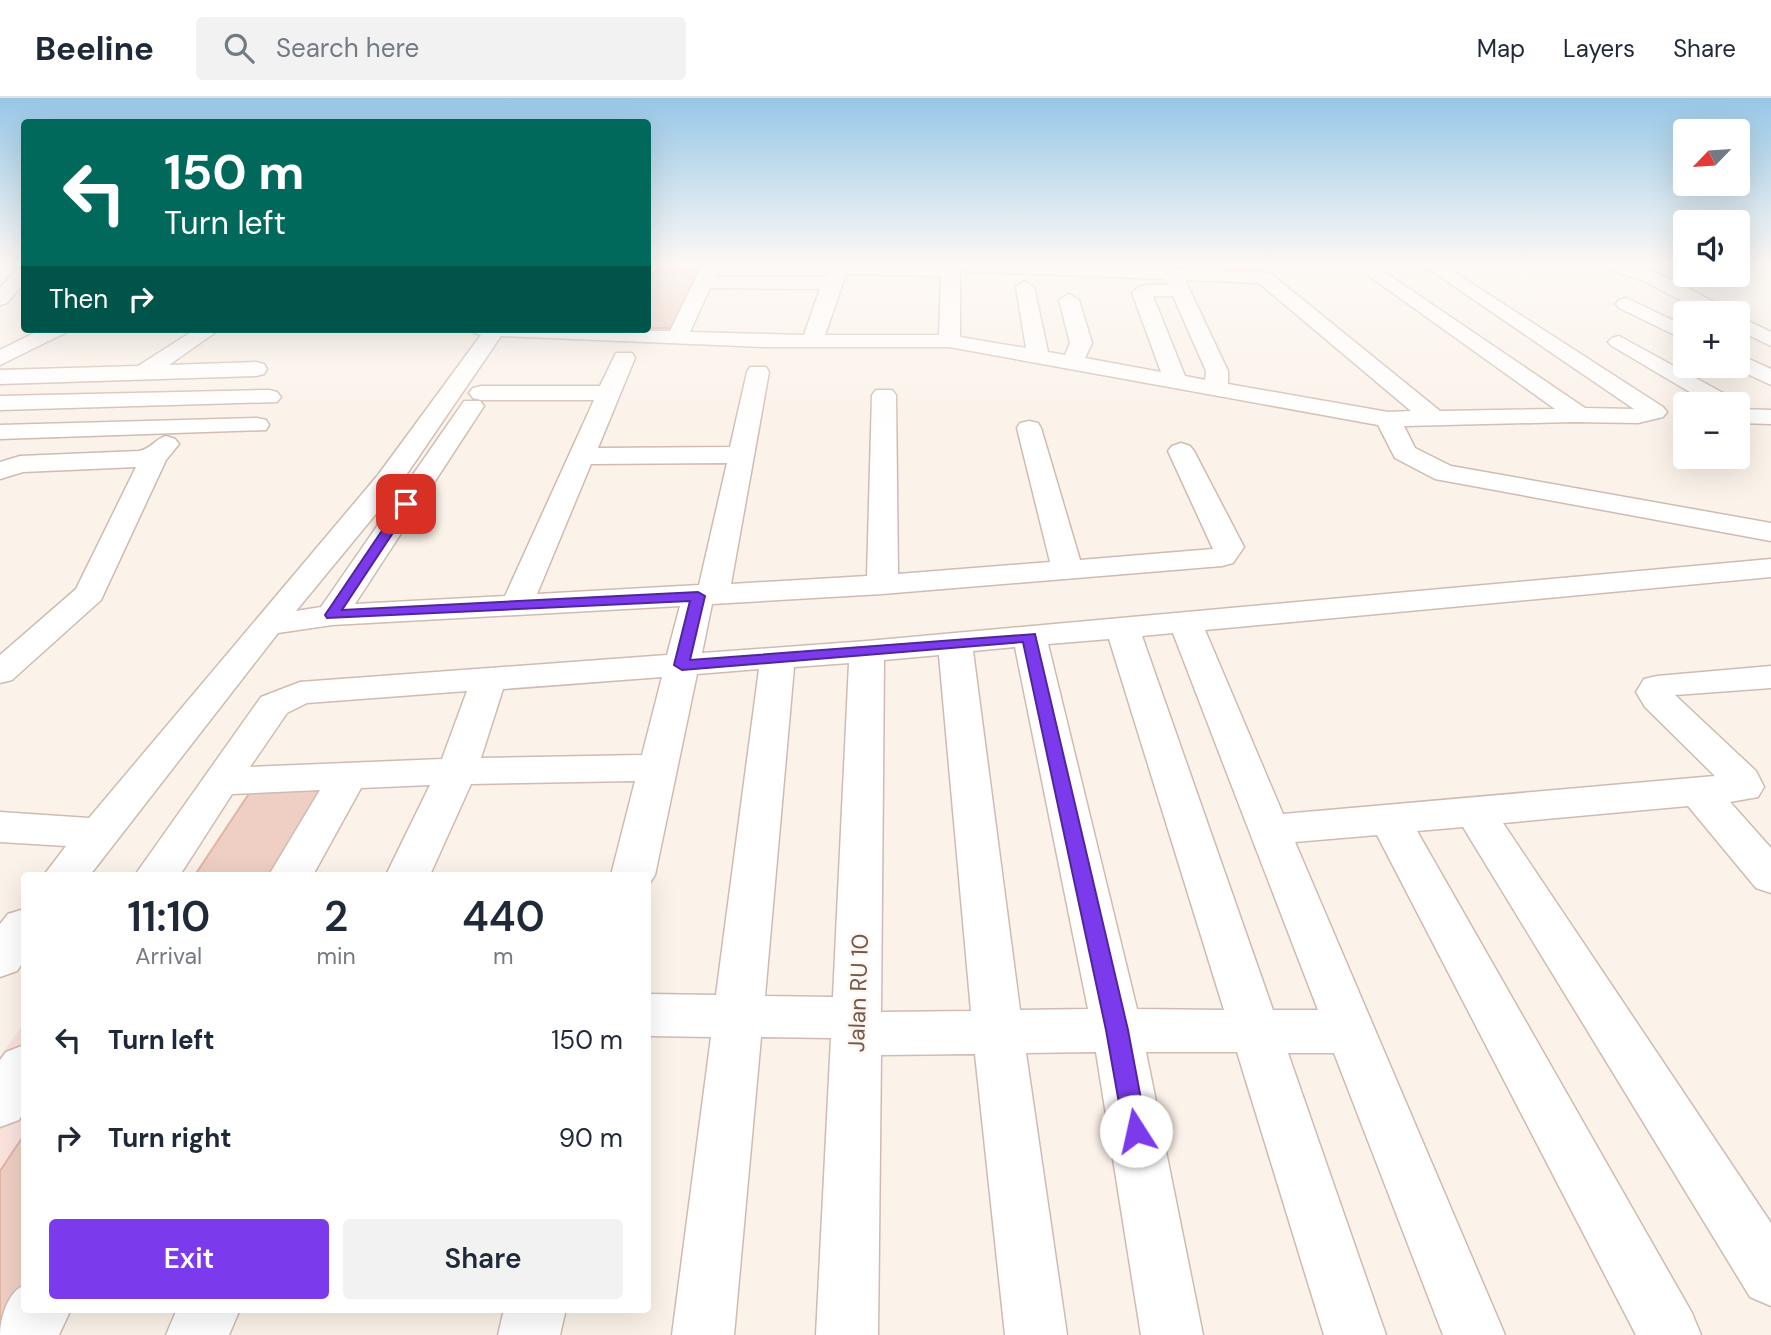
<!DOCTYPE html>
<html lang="en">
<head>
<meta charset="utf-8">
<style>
  body { margin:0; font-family:"DM Sans",sans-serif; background:#f2f2f3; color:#1f2937; height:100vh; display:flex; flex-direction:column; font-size:26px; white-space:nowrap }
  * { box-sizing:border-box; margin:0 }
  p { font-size:23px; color:#747a83 }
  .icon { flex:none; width:38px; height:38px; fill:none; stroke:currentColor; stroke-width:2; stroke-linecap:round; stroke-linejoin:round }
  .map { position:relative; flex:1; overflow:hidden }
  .drawer { position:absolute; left:21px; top:774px; width:630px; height:441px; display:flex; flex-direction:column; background:#fff; border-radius:7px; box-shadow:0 7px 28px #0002 }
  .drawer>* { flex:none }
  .top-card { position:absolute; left:21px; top:21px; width:630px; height:214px; border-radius:7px; box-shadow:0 7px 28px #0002; background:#00695c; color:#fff; overflow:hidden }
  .needle { width:46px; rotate:245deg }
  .controls { position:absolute; left:1673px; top:21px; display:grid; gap:14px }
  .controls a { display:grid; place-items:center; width:77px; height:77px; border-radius:7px; background:#fff; box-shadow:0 7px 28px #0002; font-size:35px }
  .pin { position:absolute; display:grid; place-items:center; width:60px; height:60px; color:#fff; margin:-30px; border-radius:14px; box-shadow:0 4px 10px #0006 }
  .me { position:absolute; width:77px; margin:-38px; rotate:350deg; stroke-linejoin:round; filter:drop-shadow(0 0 5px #0008) }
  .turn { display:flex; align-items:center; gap:24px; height:147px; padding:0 28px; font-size:32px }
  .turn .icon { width:91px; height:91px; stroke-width:2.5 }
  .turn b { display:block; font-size:49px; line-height:60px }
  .then { display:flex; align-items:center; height:66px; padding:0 28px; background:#0003; gap:14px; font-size:26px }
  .eta { display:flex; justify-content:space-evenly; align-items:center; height:119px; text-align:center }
  .eta b { font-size:42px; font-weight:600; line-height:49px }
  .action { display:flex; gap:14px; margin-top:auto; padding:14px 28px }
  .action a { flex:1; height:80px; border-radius:7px; background:#7c3aed; color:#fff; font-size:28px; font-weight:600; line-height:80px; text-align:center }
  .action a+a { background:#f2f2f3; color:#1f2937 }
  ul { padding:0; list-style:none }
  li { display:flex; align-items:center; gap:21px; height:98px; padding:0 28px }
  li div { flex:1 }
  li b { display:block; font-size:26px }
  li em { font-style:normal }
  header { display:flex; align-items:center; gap:42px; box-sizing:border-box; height:98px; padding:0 35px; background:#fff; border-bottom:2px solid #e0e1e3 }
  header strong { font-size:33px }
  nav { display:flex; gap:38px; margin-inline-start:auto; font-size:24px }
  .search { width:490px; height:63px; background:#f2f2f3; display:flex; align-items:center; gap:18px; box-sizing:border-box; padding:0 24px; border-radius:7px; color:#747a83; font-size:26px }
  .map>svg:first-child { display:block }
  .commercial { fill:#fbe3de }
  .building { fill:#efcfc3; stroke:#e1b4a4; stroke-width:2 }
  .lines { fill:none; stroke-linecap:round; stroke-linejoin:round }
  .minor-casing { stroke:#cfbbb2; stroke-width:3 }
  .minor { fill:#fff; fill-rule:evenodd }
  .route { fill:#7c3aed; stroke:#51269a; stroke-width:2 }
  .labels { text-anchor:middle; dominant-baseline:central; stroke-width:5; stroke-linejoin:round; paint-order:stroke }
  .near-street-label { font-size:23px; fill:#75574e; stroke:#fef7f0 }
</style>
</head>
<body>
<header>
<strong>Beeline</strong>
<div class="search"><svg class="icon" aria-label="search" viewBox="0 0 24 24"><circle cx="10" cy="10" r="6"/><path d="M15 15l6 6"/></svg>Search here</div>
<nav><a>Map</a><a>Layers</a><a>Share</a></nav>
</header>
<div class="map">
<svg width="1771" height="1237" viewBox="0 0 1771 1237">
  <rect width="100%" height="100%" fill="#fbf2e9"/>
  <path class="commercial" d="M24,925V1207L0,1237V959Z"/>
  <path class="building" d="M660,165H701L673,230H649L647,235H624L626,231H648V189Z
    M254,688H329L277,777H195Z
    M24,1037L26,1211L11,1237H0V1073Z"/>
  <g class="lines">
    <defs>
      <path id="minor" d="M648,165H659L654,174L648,175Z
        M703,165H721L715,179H825L834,166L840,165L942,167V165H1021L1264,174L1271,176L1440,313L1555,311L1351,165H1371L1585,310L1634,311L1420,165H1440L1663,309L1667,314L1663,319L1638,325L1573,324L1404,328L1415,350L1451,368L1771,425V443L1435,381L1395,360L1378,327L949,249H765L501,238L398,389L296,513L321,509L464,303H480L484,308L355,506L505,498L594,302H481L473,300L469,295L473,290L481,288H600L616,255H632L635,260L598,350L730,349L747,274L750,269H766L769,274L731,486L867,478L872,297L876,292H892L896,297L898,476L1050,464L1017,330L1020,325L1029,323L1038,325L1041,330L1080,462L1213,451L1168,353L1172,348L1181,345L1190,348L1194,353L1244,449L1233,465L1222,468L882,496L712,506L702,555L867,543L1771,461V479L1205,532L1283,716L1715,678L1645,609L1636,594L1644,581L1657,578L1771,568V590L1675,597L1756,673L1764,689L1758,699L1730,704L1771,750V795L1756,790L1688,708L1503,725L1771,1125V1208L1750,1199L1463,729L1417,733L1692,1215L1701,1237H1636L1377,737L1295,744L1505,1237H1443L1334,955H1288L1386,1237H1324L1237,954H1146L1203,1237H1141L1096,954L1026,955L1067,1237H1005L975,956L881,957L878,1237H816L831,940L761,939L734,1237H672L711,939L648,938V896L716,897L759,571L697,576L655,777L648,788V777H611L635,683L471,686L430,777H386L430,687L361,690L313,777H269L320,692L232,696L180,777H135L261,599L300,584L667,557L680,508L332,527L278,535L90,777H44L66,748L0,744V714L89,720L378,377L481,237L474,235L471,231L670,233ZM960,173L1166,181L1168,187C1156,187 1141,184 1132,195L1161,274L1085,260L1092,245L1079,202L1069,196L1059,202L1070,245L1065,257L1048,254L1034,189L1025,183L1016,189L1026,250L960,239ZM846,176L941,178L939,237H825ZM1185,182L1259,185L1411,313L1388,314L1228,286V273ZM710,190L820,191L804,237L690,234ZM1153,198H1173L1206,273L1205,282L1185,278ZM727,365L699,487L537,496L591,366ZM1173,535L1318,912H1273L1142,538ZM1109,541L1224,912L1137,911L1048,546ZM1015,549L1088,911L1020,912L973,553ZM939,557L971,913L881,914L884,562ZM849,565L833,899L765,898L794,569ZM662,579L642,657L481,660L503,591ZM467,593L442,661L250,669L287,615L307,605Z
        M1598,165C1646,161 1686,190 1727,211L1730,215H1705L1644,183L1601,169Z
        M24,170V185L7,205L0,207V190L18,171Z
        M1626,200L1685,228V242L1619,210L1616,206L1619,202Z
        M1738,218L1771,234V248L1738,232Z
        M42,231H68L65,235L0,267V252Z
        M196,231H220L169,267L256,264L264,266L267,271L264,276L256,278L0,286V272L138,268Z
        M1619,238L1734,301L1738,306H1710L1612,248L1608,244L1612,240Z
        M1738,256L1771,271V287L1730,268H1738Z
        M269,292L277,294L281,299L277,304L0,312V298Z
        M1738,311L1771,312V326L1738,325Z
        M257,320L266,322L269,327L266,332L0,341V327Z
        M166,338L175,341L179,346L166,362L101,502L12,582L0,585V557L76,491L136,369L23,374L0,381V364L20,358L139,353C151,351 155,341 166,338Z
        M24,811V863L17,873L0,879V826L8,816Z
        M24,947V1013L19,1022L0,1029V962L6,954Z
        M24,1187V1211H71L59,1237H0C0,1220 8,1194 24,1187Z
        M177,1211H240L229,1237H166Z
        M504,1211H566L560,1237H498Z"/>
    </defs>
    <use href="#minor" class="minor-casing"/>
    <use href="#minor" class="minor"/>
  </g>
  <linearGradient id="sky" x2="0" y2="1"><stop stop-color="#97c7e6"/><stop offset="0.49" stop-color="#fdf9f5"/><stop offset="1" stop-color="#fdf9f5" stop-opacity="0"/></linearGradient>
  <rect width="1771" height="338" fill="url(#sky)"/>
  <path class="route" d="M406,402L412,406L342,512L698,494L705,498L690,562L1035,536L1128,932L1147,1033L1144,1041L1136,1044L1127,1041L1124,1033L1106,932L1023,544L682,572L674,567L690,503L327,520L325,517L402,403Z"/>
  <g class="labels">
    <g class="near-street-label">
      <text transform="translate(858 895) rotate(-88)">Jalan RU 10</text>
    </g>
  </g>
</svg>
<div class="controls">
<a><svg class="needle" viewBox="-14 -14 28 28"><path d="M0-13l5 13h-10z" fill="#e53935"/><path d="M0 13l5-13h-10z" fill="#747a83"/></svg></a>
<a><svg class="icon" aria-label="sound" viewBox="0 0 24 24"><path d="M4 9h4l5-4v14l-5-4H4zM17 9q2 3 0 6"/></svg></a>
<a>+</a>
<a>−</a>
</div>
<div class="pin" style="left:406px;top:406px;background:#d93025"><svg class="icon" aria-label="arrive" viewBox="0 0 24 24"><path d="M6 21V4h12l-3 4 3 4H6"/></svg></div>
<svg class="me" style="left:1136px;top:1033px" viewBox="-20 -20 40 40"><circle r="19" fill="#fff"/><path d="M0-13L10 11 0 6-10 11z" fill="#7c3aed"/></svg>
<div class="top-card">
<div class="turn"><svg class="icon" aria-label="left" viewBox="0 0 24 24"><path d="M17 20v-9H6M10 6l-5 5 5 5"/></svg><div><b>150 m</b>Turn left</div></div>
<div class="then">Then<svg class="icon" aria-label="right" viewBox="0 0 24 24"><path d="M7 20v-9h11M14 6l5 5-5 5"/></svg></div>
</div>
<section class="drawer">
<div class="eta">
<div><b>11:10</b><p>Arrival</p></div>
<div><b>2</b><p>min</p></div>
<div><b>440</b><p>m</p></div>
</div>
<ul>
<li><svg class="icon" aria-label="left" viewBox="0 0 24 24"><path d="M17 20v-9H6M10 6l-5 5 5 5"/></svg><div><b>Turn left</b></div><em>150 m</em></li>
<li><svg class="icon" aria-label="right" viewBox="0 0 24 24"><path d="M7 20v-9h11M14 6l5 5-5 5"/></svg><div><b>Turn right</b></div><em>90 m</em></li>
</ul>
<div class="action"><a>Exit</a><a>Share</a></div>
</section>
</div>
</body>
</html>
